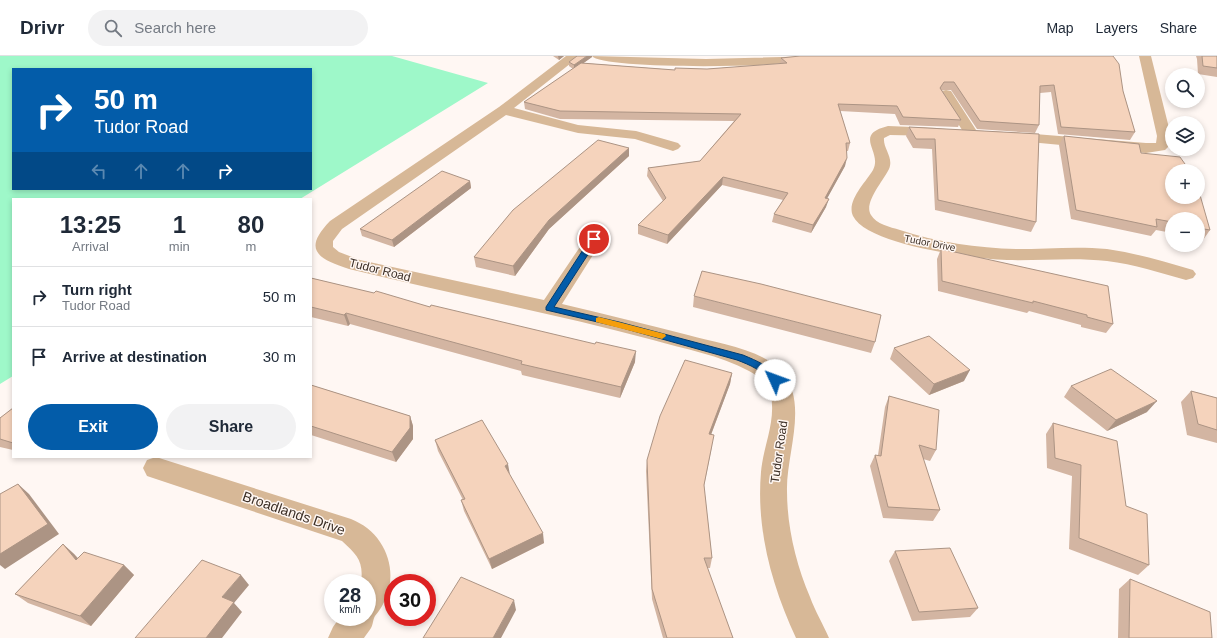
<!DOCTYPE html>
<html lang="en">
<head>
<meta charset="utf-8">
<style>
  body { margin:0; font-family:Arial,sans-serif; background:#f2f2f3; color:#1f2937; height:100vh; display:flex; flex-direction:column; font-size:15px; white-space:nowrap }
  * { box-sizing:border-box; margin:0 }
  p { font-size:13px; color:#747a83 }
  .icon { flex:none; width:22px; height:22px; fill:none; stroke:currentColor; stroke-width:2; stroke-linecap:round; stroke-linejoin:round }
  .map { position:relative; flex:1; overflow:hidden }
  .panel { position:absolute; left:12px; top:142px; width:300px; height:260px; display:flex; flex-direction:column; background:#fff; border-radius:0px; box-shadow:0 2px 6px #0003 }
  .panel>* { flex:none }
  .guide { position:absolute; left:12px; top:12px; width:300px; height:122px; border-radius:0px; box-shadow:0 2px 6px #0003; background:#035ca9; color:#fff; overflow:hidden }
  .controls { position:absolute; left:1165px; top:12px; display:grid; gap:8px }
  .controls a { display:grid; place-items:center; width:40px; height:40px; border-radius:50%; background:#fff; box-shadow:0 2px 6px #0003; font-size:20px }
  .speed { position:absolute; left:324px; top:518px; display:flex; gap:8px; font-size:20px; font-weight:700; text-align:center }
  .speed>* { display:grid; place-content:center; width:52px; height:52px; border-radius:50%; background:#fff; box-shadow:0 2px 6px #0003; line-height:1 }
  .speed small { font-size:10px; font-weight:400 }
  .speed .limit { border:6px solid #d22; background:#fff; color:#111 }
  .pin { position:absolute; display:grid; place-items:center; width:34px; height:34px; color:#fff; margin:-17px; border:2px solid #fff; border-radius:50%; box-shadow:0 1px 4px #0007 }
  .me { position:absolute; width:44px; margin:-22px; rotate:313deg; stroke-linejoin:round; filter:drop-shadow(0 0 3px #0008) }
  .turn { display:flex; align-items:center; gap:14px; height:84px; padding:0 16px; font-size:18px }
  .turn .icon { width:52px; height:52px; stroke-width:2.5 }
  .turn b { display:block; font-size:28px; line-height:34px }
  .lanes { display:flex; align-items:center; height:38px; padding:0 16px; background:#0003; justify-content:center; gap:20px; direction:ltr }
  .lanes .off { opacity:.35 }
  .eta { display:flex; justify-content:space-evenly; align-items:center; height:68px; text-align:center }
  .eta b { font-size:24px; font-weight:700; line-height:28px }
  .button { display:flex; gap:8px; margin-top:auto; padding:8px 16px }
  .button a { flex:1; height:46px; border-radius:24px; background:#035ca9; color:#fff; font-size:16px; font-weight:700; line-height:46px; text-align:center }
  .button a+a { background:#f2f2f3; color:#1f2937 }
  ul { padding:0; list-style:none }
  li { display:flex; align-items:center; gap:12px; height:60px; padding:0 16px; border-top:1px solid #e0e1e3 }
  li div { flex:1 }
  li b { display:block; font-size:15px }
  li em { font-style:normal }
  header { display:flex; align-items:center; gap:24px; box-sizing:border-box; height:56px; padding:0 20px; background:#fff; border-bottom:1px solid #e0e1e3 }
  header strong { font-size:19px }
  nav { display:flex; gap:22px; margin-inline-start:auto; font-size:14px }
  .search { width:280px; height:36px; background:#f2f2f3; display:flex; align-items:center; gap:10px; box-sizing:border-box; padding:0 14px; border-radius:22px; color:#747a83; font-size:15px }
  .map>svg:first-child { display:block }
  .green { fill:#9ef8c9; fill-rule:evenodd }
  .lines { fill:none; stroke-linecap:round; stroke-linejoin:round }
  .street { fill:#d7b897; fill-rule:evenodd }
  .wall { fill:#d3b5a2 }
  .shaded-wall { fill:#ac9484 }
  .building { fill:#f5d3bc; stroke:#ac9484 }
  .route { fill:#035ca9; stroke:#023c6e }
  .slow { fill:#f59e0b }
  .labels { text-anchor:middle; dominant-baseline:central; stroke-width:3; stroke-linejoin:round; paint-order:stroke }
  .far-street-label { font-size:10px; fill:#3c2f26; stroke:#fff7f3 }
  .street-label { font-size:12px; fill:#3c2f26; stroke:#fff7f3 }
  .near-street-label { font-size:14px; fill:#3c2f26; stroke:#fff7f3 }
</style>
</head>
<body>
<header>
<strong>Drivr</strong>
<div class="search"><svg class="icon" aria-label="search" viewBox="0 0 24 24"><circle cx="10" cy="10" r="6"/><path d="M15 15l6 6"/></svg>Search here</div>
<nav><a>Map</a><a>Layers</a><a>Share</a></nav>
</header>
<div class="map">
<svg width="1217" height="582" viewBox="0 0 1217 582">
  <rect width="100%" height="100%" fill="#fff7f3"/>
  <path class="green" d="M0,0H392L488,27L300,143H13V320L0,328ZM13,13H311V133H13Z"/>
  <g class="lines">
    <path class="street" d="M566,0H580L514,52L578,69L636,75L678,87L681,90L678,93L673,95L635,83L578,77L506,59L342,173L333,185V191L339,196L360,204L544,244L588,179L594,177L600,179L603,183L562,248C604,258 646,268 688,279C716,287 763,293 782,316C809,347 786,398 787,435C787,471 796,508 810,541C815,555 823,568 829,582H796C772,530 756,474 761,416C763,391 776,366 771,340C768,328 760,321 749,315C720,299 684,293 653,284C553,257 450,238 349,213C318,203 302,194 330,165L499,51Z
      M592,0L706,3L821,0C812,13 601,14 592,0Z
      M1139,0H1151L1171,80L1172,87L1165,94L1146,97L1009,84L1004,83L1002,80L1004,77L1009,76L1146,87H1156L1157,80Z
      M946,34L951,35L978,77L976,80H966L964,77L939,38L941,35Z
      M888,70L937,72L942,73L944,76L942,79L937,80L890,79L884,82C883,93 894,101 889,113C884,124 863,147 871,159C876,168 890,171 900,174C936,186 978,192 1016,193C1047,193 1077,190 1107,193C1136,197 1165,206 1193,214L1196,218L1193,222L1186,224C1160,217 1134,208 1107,205C1073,201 1040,205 1007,204C975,203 867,189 853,160C846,145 866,126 873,114C883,95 852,79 888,70Z
      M156,401L351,463C363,468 373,475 380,486C396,510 393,539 375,560C373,563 373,569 371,572C369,575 366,579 364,582H328L333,571L340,561H367V527H361C364,505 357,499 342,485L147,420L143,412L147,404Z"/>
  </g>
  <path class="wall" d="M553,0H564L559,4Z
    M1196,0H1217V21L1198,18L1197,3Z
    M592,1L583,7L675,14L707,13L780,8L781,2L1123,35L1135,76L1130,84L1058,78L1051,36L1040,37L1039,69L1035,77L977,73L951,34H942L961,64L958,71L900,69L895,58L840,55L850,87L848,95H846L845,110L827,142L826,151L811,177L772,166L774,158L783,144L722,129L667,188L638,178V169L663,145L647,120L648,112L700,105L734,65L560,63L525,53L524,46L573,13L569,10V6Z
    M909,71L1039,78L1036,166L1031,176L935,154L932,93L913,92L906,80Z
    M1064,80L1141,97L1210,174L1203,184L1198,183V163H1172V177L1156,174L1151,180L1071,163L1059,89Z
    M629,92V100L549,173L515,220L476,211L474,201Z
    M470,125L471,132L394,191L362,180L360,173Z
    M941,193L1113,268L1106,277L1081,271V269L1029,255L1027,257L938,235L937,203Z
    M311,222L430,251L635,306L620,342L522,319L521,315L350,268L348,270L311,261Z
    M694,240L875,286L871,297L693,251Z
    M894,292L964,325L929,339L890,303Z
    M732,317L730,328L711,379L712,390L704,430L712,502L710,512H707L733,582H663L652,543L646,415L647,404Z
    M311,329L410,360L413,370V383L396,406L311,379Z
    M1071,330L1147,356L1107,375L1064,341Z
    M1191,335L1217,342V387L1187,379L1181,346Z
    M889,340L936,394L930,405L923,403L940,454L933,465L883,462L870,410L875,399H878L885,351Z
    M13,352V394L0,391V362Z
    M1053,367L1126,450L1149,509L1138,519L1069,493L1072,420L1047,412L1046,378Z
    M435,384L510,419L544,487L492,513L464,455L461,444H463L438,395Z
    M63,488L74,498L78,502L124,509L134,519L91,570L28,547L15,538Z
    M895,495L978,552L970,561L912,565L889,505Z
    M1130,523L1212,582H1118L1119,533Z"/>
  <path class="shaded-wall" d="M558,0H564L559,4Z
    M587,0H592V1L574,14V9Z
    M629,92V100L549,173L515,220L513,210L549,164Z
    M847,102L845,110L823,150L825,142Z
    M723,121L722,129L667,188L668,179Z
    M470,125L471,132L394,191L392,184Z
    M829,143L826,151L811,177L813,169Z
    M346,257L350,268L348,270L344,259Z
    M636,295L635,306L620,342L621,331Z
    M970,314L964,325L929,339L934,328Z
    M732,317L730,328L707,389L709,378Z
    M1157,345L1147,356L1107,375L1116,364Z
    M410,360L413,370V383L396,406L392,396Z
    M508,408L510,419L505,410Z
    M18,428L29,438L59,478L5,513L0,509V498Z
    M543,477L544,487L492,513L489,503Z
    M63,488L74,498L87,514L76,504Z
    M124,509L134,519L91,570L80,560Z
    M241,519L249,529L234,547L242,556L222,582H206L222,541Z
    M514,544L516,554L501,582H493Z"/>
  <path class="building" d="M577,0H587L574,9L569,6Z
    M800,0H1113L1119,8L1123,35L1135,76L1061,71L1054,29L1040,30L1039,69L980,65L954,26H944L940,32L961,64L903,61L897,50L838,48L850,87H846L847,102L825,142L829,143L813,169L774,158L788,137L723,121L668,179L638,169L666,142L648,112L700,105L741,58L560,55L524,46L581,7L675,14V12L707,13L787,7L781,2Z
    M1202,0H1217V12L1203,10Z
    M909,71L1039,78L1036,166L938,144L935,83H916Z
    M1064,80L1139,88L1141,97L1180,101L1190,115H1172V141H1198V132L1210,174L1198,172V163H1172V166L1156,163L1157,171L1076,154Z
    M598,84L629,92L549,164L513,210L474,201L513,154Z
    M442,115L470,125L392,184L360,173Z
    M941,193L1108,230L1113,268L1087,261V259L1033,245V247L942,225Z
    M702,215L761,228L881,259L875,286L694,240Z
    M311,222L374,237L376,235L430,251L431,249L595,288L596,286L636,295L621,331L521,308L522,305L346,257L344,259L311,251Z
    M929,280L970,314L934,328L894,292Z
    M685,304L732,317L709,378L714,379L704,429L712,502H704L733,582H667L652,533L647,404L660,360Z
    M1111,313L1157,345L1116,364L1071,330Z
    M311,329L410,360V372L392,396L311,370Z
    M1191,335L1217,342V374L1198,368Z
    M889,340L939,354L936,394L919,389L940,454L888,451L875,399L881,400Z
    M13,352V387L0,383V362Z
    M482,364L508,408L505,410L543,477L489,503L461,444L465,443L435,384Z
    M1053,367L1117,385L1126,450L1147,458L1149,509L1079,482L1081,409L1055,402Z
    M18,428L48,468L0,498V438Z
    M63,488L76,504L84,496L124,509L80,560L15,538Z
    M950,492L978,552L919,556L895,495Z
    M202,504L241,519L222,541L234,546L206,582H135Z
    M461,521L514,544L493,582H423Z
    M1130,523L1210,556L1212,582H1129Z"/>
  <path class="route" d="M594,180L598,183L554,251L619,266L743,299C757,305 771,310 779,324L778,326H771C762,314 750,309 737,304L619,271L546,254V251L590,183Z"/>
  <path class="slow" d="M599,261L665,278L666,280L662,283L596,266V262Z"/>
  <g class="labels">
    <g class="far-street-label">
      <text transform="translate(930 187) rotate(11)">Tudor Drive</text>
    </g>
    <g class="street-label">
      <text transform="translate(380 214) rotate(14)">Tudor Road</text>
      <text transform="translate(779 396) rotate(-82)">Tudor Road</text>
    </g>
    <g class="near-street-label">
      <text transform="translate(294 457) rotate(19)">Broadlands Drive</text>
    </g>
  </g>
</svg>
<div class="controls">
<a><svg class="icon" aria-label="search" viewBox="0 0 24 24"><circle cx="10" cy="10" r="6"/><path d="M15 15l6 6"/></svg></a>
<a><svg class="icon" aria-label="layers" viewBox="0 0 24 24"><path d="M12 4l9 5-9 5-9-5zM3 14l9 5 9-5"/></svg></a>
<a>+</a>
<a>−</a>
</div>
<div class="speed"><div>28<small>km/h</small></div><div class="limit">30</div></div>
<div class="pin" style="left:594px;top:183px;background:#d93025"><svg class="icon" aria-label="arrive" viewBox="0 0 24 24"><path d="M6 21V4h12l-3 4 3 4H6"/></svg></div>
<svg class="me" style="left:775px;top:324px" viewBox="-20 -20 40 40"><circle r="19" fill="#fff"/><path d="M0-13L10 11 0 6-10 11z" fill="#035ca9"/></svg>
<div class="guide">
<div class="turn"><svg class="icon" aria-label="right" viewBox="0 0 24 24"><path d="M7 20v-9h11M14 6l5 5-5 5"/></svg><div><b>50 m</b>Tudor Road</div></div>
<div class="lanes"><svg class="icon off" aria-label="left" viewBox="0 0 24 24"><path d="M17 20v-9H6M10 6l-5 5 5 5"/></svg><svg class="icon off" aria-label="ahead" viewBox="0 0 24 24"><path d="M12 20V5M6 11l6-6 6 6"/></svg><svg class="icon off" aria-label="ahead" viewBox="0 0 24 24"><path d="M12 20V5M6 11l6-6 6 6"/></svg><svg class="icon" aria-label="right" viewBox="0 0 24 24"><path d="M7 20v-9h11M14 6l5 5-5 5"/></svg></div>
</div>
<section class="panel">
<div class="eta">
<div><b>13:25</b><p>Arrival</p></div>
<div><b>1</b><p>min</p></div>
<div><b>80</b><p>m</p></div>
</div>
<ul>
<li><svg class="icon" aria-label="right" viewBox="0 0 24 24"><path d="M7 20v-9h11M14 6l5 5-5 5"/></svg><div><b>Turn right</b><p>Tudor Road</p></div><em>50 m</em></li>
<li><svg class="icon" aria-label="arrive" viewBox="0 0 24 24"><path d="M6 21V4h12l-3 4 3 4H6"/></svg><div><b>Arrive at destination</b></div><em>30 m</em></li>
</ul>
<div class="button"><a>Exit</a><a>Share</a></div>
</section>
</div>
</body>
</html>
